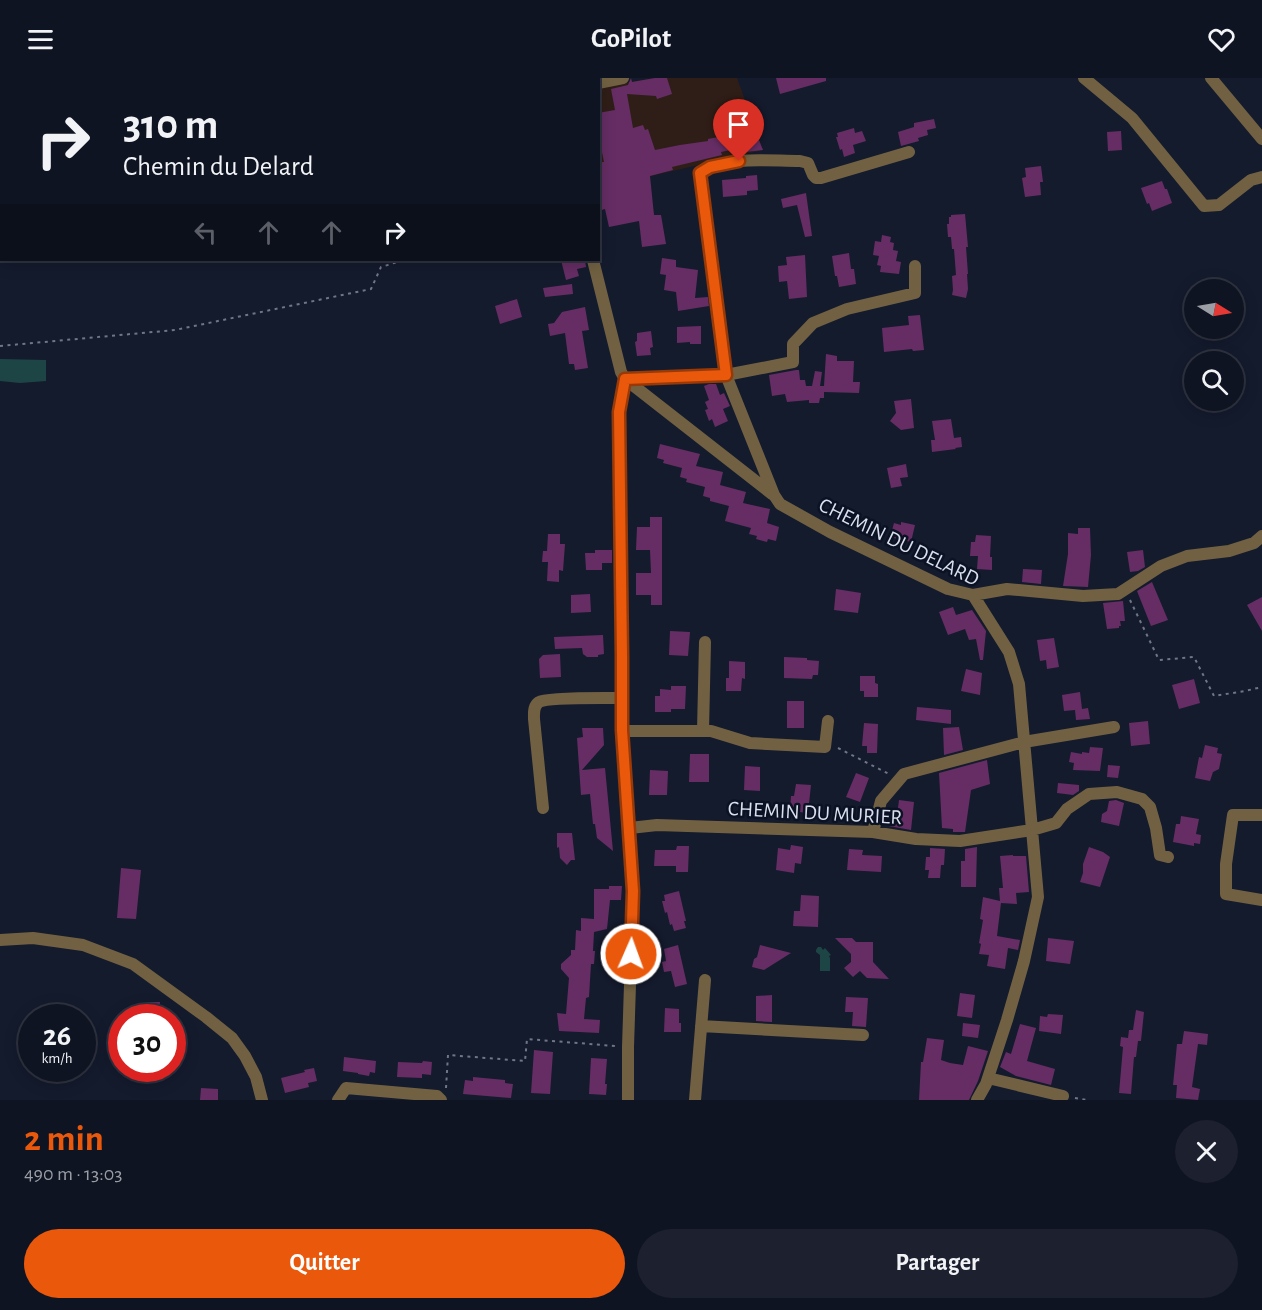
<!DOCTYPE html>
<html lang="fr">
<head>
<meta charset="utf-8">
<style>
  body { margin:0; font-family:"Alegreya Sans",sans-serif; background:#1d212f; color:#f1f3f6; height:100vh; display:flex; flex-direction:column; font-size:22px; white-space:nowrap }
  * { box-sizing:border-box; margin:0 }
  p { font-size:20px; color:#9b9ea5 }
  .icon { flex:none; width:33px; height:33px; fill:none; stroke:currentColor; stroke-width:2; stroke-linecap:round; stroke-linejoin:round }
  .map { position:relative; height:1022px; overflow:hidden }
  .details { display:flex; flex-direction:column; background:#0f1422; flex:1 }
  .details>* { flex:none }
  .top-card { position:absolute; left:0px; top:0px; width:600px; height:183px; box-shadow:0 3px 15px #0003,0 0 0 2px #2f3340; background:#0f1422; color:#f1f3f6; overflow:hidden }
  .needle { width:39px; rotate:101deg }
  .controls { position:absolute; left:1184px; top:201px; display:grid; gap:12px }
  .controls a { display:grid; place-items:center; width:60px; height:60px; border-radius:50%; background:#0f1422; box-shadow:0 3px 15px #0003,0 0 0 2px #2f3340; font-size:30px }
  .speed { position:absolute; left:18px; top:926px; display:flex; gap:12px; font-size:30px; font-weight:700; text-align:center }
  .speed>* { display:grid; place-content:center; width:78px; height:78px; border-radius:50%; background:#0f1422; box-shadow:0 3px 15px #0003,0 0 0 2px #2f3340; line-height:1 }
  .speed small { font-size:15px; font-weight:400 }
  .speed .limit { border:9px solid #d22; background:#fff; color:#111 }
  .pin { position:absolute; display:grid; place-items:center; width:51px; height:51px; color:#fff; margin:-62px -26px; border-radius:50% 50% 50% 0; rotate:-45deg; box-shadow:0 0 6px #0007 }
  .pin .icon { rotate:45deg }
  .me { position:absolute; width:66px; margin:-33px; rotate:2deg; stroke-linejoin:round; filter:drop-shadow(0 0 4px #0008) }
  .turn { display:flex; align-items:center; gap:21px; height:126px; padding:0 24px; font-size:27px }
  .turn .icon { width:78px; height:78px; stroke-width:2.5 }
  .turn b { display:block; font-size:42px; line-height:51px }
  .lanes { display:flex; align-items:center; height:57px; padding:0 24px; background:#0003; justify-content:center; gap:30px; direction:ltr }
  .lanes .off { opacity:.35 }
  .round { display:grid; place-items:center; flex:none; width:63px; height:63px; border-radius:32px; background:#1d212f }
  .headline { display:flex; align-items:center; justify-content:space-between; height:102px; padding:0 24px }
  h1 { font-size:36px; font-weight:600; line-height:45px; color:#ea580c }
  .button { display:flex; gap:12px; margin-top:auto; padding:12px 24px }
  .button a { flex:1; height:69px; border-radius:36px; background:#ea580c; color:#fff; font-size:24px; font-weight:600; line-height:69px; text-align:center }
  .button a+a { background:#1d212f; color:#f1f3f6 }
  header { display:flex; justify-content:space-between; align-items:center; height:78px; padding:0 24px; background:#0f1422; font-size:27px; font-weight:600 }
  .map>svg:first-child { display:block }
  .education { fill:#2f1e17 }
  .water { fill:#1e4546 }
  .building { fill:#652d64 }
  .lines { fill:none; stroke-linecap:round; stroke-linejoin:round }
  .path { stroke:#707686; stroke-width:2; stroke-dasharray:3 4.5; stroke-linecap:butt }
  .minor { stroke:#716142; stroke-width:12 }
  .route-casing { stroke:#983908; stroke-width:15 }
  .route { stroke:#ea580c; stroke-width:10 }
  .labels { text-anchor:middle; dominant-baseline:central; stroke-width:5; stroke-linejoin:round; paint-order:stroke }
  .street-label { font-size:21px; fill:#d9dfec; stroke:#0b1223 }
</style>
</head>
<body>
<header><svg class="icon" aria-label="menu" viewBox="0 0 24 24"><path d="M4 6h16M4 12h16M4 18h16"/></svg>GoPilot<svg class="icon" aria-label="heart" viewBox="0 0 24 24"><path d="M12 20l-8-8c-3-5 5-10 8-4 3-6 11-1 8 4z"/></svg></header>
<div class="map">
<svg width="1262" height="1022" viewBox="0 0 1262 1022">
  <rect width="100%" height="100%" fill="#141b2d"/>
  <path class="education" d="M655,0H737L763,72L599,110V9Z"/>
  <path class="water" d="M0,281L46,282V303L20,305L0,303Z
    M818,869H821L823,872L825,870L831,877L829,878L830,880V893H820V877L816,874V872Z"/>
  <path class="building" d="M631,0L632,4L655,0H667L672,16L657,21L656,18L627,16L633,50L643,47L645,52L648,51L655,72L680,67L708,63V61L734,56L730,41L743,38V39L749,38L763,72L746,74L745,69L721,74L722,77L672,89L673,92L650,98L654,137H661L666,166L642,169L639,143L609,149L605,131L598,133V84H604L600,64L598,65V35L615,32L611,11L628,7Z
    M776,0H826V3L780,16Z
    M934,41L936,50L927,52L928,57L918,60L919,63L901,68L898,54L914,49V45Z
    M854,50L855,55L862,53L866,63L853,67L855,75L844,79L842,71L840,72L836,59H838L837,55Z
    M1121,53L1122,72L1108,73L1107,54Z
    M1041,88L1043,104H1040L1041,117L1025,119L1022,100L1026,99L1025,90Z
    M757,97L758,112L747,113V117L723,119L722,102L746,100V98Z
    M1162,103L1165,111H1167L1172,125L1152,133L1149,125L1147,126L1141,110Z
    M806,115L812,158L805,159L797,127L783,130L781,121Z
    M965,136L968,169H966L968,196H967L968,211L966,220L952,217L953,212L952,198L956,197L954,171H952L951,159H948L947,146H949V139H951V137Z
    M882,157L891,159L890,164L894,165L893,172L898,173L896,183L901,184L899,196L880,194L881,188L877,187L879,178L873,177L875,163L881,164Z
    M849,175L851,191H854L856,206L839,209L837,198H835L832,178Z
    M805,177L807,219L789,221L787,203L779,204L778,188L787,187L786,179Z
    M662,180L676,182V189L698,192L695,220L708,219L709,228L678,233L676,214L664,212L666,197L660,196Z
    M561,182H585L586,189L577,191L579,198L566,202Z
    M572,206L573,216L545,219L543,210Z
    M517,221L522,239L500,246L495,228Z
    M585,229L589,252L582,253L588,290L575,292L574,286H569L565,255L550,258L548,246L554,245L562,234Z
    M920,237L924,272L913,273L912,271L884,274L882,250L909,247L908,238Z
    M701,248V266H690V264L677,265V249Z
    M651,253L653,269L650,270L651,277L637,278L635,264L637,263V255Z
    M826,276L837,278V283H854L853,304H860L859,315L824,314V320H820L819,325H809V322L787,324L785,316L772,318L769,297L796,292H799L800,302H805L806,308H812L815,293L822,294L820,308H824Z
    M709,306H716L720,317L724,315L730,328L723,331L728,343L715,349L712,341L709,343L705,332L708,331L705,324L709,322L704,308Z
    M911,321L914,350L901,352L890,343L896,335L894,323Z
    M951,341L954,360L961,359L962,369L955,370L956,371L932,374L931,362H935L932,343Z
    M660,366L700,376L696,388L723,394L720,407L746,414L743,425L770,431L767,445L779,449L776,463L768,461L767,464L756,461L757,458L749,456L751,450L725,443L729,428L710,423V420L703,418L705,409L686,404L687,401L680,399L682,390L663,385L664,382L657,380Z
    M906,386L908,399L900,400L902,408L891,410L887,390Z
    M650,439H662V527H651V517H636V495H651L650,472H636L637,449H650Z
    M901,444L915,447L911,464L894,460L895,456H891L894,445L901,447Z
    M1078,450H1090L1091,477L1088,509L1063,508L1068,476V455L1078,456Z
    M548,456H560V466H565L563,493L559,492V504L547,503L548,484H542L543,473H547Z
    M976,457L991,458L990,479H992V492L977,491L978,478H970L971,464H975Z
    M595,472H612V485H602V492H586L585,475H595Z
    M1143,472L1145,489L1138,493L1130,494L1127,474Z
    M1023,491L1042,492L1041,506L1022,504Z
    M1152,504L1168,542L1151,548L1137,513Z
    M836,511L861,515L858,535L834,532Z
    M590,516L591,534L571,535V517Z
    M1262,519V553L1247,527Z
    M1123,523L1125,543H1120L1121,548H1119V550L1107,551L1103,525Z
    M953,529L956,537L972,532L986,553L983,582H980L976,561L969,562L965,551L948,557L939,534Z
    M670,553L690,554L688,578L669,577Z
    M603,557L604,576L598,577V579H587L583,576L582,570L555,571L554,559Z
    M1054,560L1059,589L1047,591L1046,582L1040,583L1037,562Z
    M560,576L561,599L540,600L539,581L543,577Z
    M784,579L807,580V582L819,583L818,597H813L812,601L784,600Z
    M729,583L745,584V601L742,600L741,613H726V600H729Z
    M966,591L982,595L980,617L961,613Z
    M860,598H875V605L878,606V619H864V613H860Z
    M1194,601L1200,625L1179,631L1172,607Z
    M671,608H686L685,631H671V634H655V618H660V611L671,612Z
    M1080,614L1082,631L1088,630L1090,641L1076,642L1075,632L1064,633L1062,617Z
    M787,623H804V650H787Z
    M917,629L951,632V646L916,642Z
    M1148,643L1150,666L1131,668L1129,645Z
    M864,645L878,646L877,675H867V668H862Z
    M959,649L963,672L944,677L943,650Z
    M582,650H603L604,667L582,692L605,690L613,773L597,760L595,746H593L590,716L581,717L577,660L583,659Z
    M1205,667L1218,670L1217,675L1222,676L1219,691L1213,694L1210,703L1195,700L1199,679L1202,680Z
    M1090,669L1103,670L1100,693L1073,692L1074,685L1069,684L1071,674L1082,676V674L1089,675Z
    M690,676H709V704H689Z
    M987,682L990,706L971,712L965,754H953V751L942,750L939,695Z
    M1108,687L1120,688L1118,700L1107,699Z
    M745,688L760,689V713L744,712Z
    M650,692L668,693L667,717H649Z
    M856,695L869,700L860,724L846,719Z
    M1058,705L1079,707V713L1073,717L1057,715Z
    M796,706L811,707L808,735L790,733L791,718H794Z
    M899,722L914,724L911,752L883,747L886,736L897,738Z
    M1116,722L1124,725L1119,748L1101,744L1102,736L1107,733L1109,723Z
    M1181,738L1199,741L1196,756L1201,757L1200,766L1194,765V768L1173,764L1176,746H1180Z
    M557,755H572L575,782H571L567,787L560,780L559,769L557,770Z
    M791,767L803,769L801,786L795,785L794,795L776,792L778,770L790,772Z
    M677,768H689L688,794H676V788H654L655,772H676Z
    M977,769L976,809H961V783H965V771Z
    M1089,769L1103,774L1110,779L1100,809L1080,804L1083,795V786Z
    M930,770L945,771L944,787H941L940,800H928L929,792H925L926,779H930Z
    M849,771L863,772L862,777L882,778L881,794L847,792Z
    M1013,777V778H1026L1029,814L1016,815L1017,826L1001,825L997,858L1020,862L1018,872L1008,870L1005,891L987,888L989,877L979,876L981,866L979,865L983,842L980,841L983,819L1000,823L999,810H1003L1000,778Z
    M121,790L141,792L136,841L117,840Z
    M609,808H622L621,822H610L607,851L594,854L593,873H595L594,886H591L589,919L586,920L584,941L600,942L599,955L559,953L557,935L566,936L569,900L561,891V886L571,877V872H575L576,852L581,853V840L594,841V811H609Z
    M679,813L686,843H684L686,850L674,853L672,846L670,847L667,834L665,835L662,823H665L664,817Z
    M801,817L819,818L818,849L793,848L794,833H800Z
    M835,860H852L856,864H873V884L889,901L867,900L860,893L853,899L844,890L851,884V876Z
    M1048,860L1074,863L1070,886L1046,883Z
    M678,867L687,906L675,909L671,893L664,894L662,884L666,883L664,871Z
    M760,867L791,875L764,892L752,889L754,881L757,879Z
    M960,915L975,917L972,940L957,938Z
    M772,917V944L756,943V918Z
    M846,919L868,920L866,949L852,948L853,934H845Z
    M147,924H160L159,939H148Z
    M665,930L679,931V945H681V954H664Z
    M1136,932L1144,934L1141,963H1138L1136,979H1134L1131,1016L1119,1015L1123,969L1120,968L1121,959L1128,960L1129,952H1133Z
    M1048,936L1063,937L1061,956L1039,953L1040,938L1047,939Z
    M963,945L980,947L978,960L962,958Z
    M1020,946L1036,950L1027,983L1055,991L1051,1007L1016,998L1000,989L1006,974L1011,976Z
    M1184,953L1208,956L1207,967L1198,966L1192,1009L1200,1011L1198,1022L1176,1020L1177,1007H1173L1177,966H1182Z
    M927,960L944,962L941,982L950,985L963,987L968,968L988,973L978,1003L969,1022H919L921,984H923Z
    M534,972L553,974L550,1016L531,1015Z
    M344,979L376,983L375,995L370,994L369,998L358,996V995L343,993Z
    M591,980L607,981L605,1006H607L606,1017L589,1016Z
    M423,983L432,984L431,997L422,996V1000L397,999L398,984L422,985Z
    M148,990H159L158,1002L147,1001Z
    M314,990L317,1003L308,1005L309,1009L285,1015L281,1000L305,994L304,992Z
    M473,999L505,1002V1005L513,1006L511,1020L463,1016L465,1002L473,1003Z
    M201,1010L218,1011V1022H200Z"/>
  <g class="lines">
    <path class="path" d="M0,268L175,252L371,211L381,189L404,182
      M1130,522L1159,582L1194,579L1214,618L1245,613L1262,609
      M838,670L889,696
      M446,1010L448,977L525,983L527,961L615,968
      M1075,1020L1087,1022"/>
    <path class="minor" d="M535,0V2
      M1084,0L1132,40L1204,128L1219,127L1251,102L1262,99
      M1211,0L1262,61
      M598,5L623,0
      M909,74L821,100H816L813,97L808,85L800,83C768,83 729,77 700,95L726,297L793,284V266L813,245L847,231L915,215V188
      M593,182L621,294L625,301L772,416
      M625,301L726,297L774,417L780,426L830,454L948,511L973,517L1007,511L1083,518L1118,516L1161,488L1187,478L1229,473L1254,465L1262,458
      M625,301L619,334L622,579V653L633,813L628,969V1022
      M973,517L1009,574L1019,606L1038,819L1024,883L1007,942L986,1006L977,1022
      M622,653H711L750,665L825,669L828,643
      M703,653L705,564
      M543,730L534,641C534,635 533,628 539,624C547,619 609,620 621,620
      M1262,737H1233L1226,786V816L1262,822
      M630,750L657,747L873,754L916,761L960,763L1032,752L1056,745L1067,731L1089,716L1117,714L1142,721L1150,729L1156,750L1160,777L1168,779
      M873,754L881,723L904,696L1024,664L1114,649
      M0,862L33,860L83,867L133,886L206,939L232,960L245,978L256,999L262,1022
      M701,948L863,957
      M988,1000L1063,1018
      M338,1022L346,1010L437,1018L441,1022
      M695,1022L705,902"/>
  </g>
  <g class="lines">
    <defs>
      <path id="route" d="M631,876L633,813L622,652V579L619,334L625,301L726,297L700,95L710,89L739,83"/>
    </defs>
    <use href="#route" class="route-casing"/>
    <use href="#route" class="route"/>
  </g>
  <g class="labels">
    <g class="street-label">
      <text transform="translate(899 464) rotate(26)">CHEMIN DU DELARD</text>
      <text transform="translate(815 735) rotate(3)">CHEMIN DU MURIER</text>
    </g>
  </g>
</svg>
<div class="controls">
<a><svg class="needle" viewBox="-14 -14 28 28"><path d="M0-13l5 13h-10z" fill="#e53935"/><path d="M0 13l5-13h-10z" fill="#9b9ea5"/></svg></a>
<a><svg class="icon" aria-label="search" viewBox="0 0 24 24"><circle cx="10" cy="10" r="6"/><path d="M15 15l6 6"/></svg></a>
</div>
<div class="speed"><div>26<small>km/h</small></div><div class="limit">30</div></div>
<div class="pin" style="left:739px;top:83px;background:#d93025"><svg class="icon" aria-label="arrive" viewBox="0 0 24 24"><path d="M6 21V4h12l-3 4 3 4H6"/></svg></div>
<svg class="me" style="left:631px;top:876px" viewBox="-20 -20 40 40"><circle r="17" fill="#ea580c" stroke="#fff" stroke-width="3"/><path d="M0-11L8 9 0 5-8 9z" fill="#fff"/></svg>
<div class="top-card">
<div class="turn"><svg class="icon" aria-label="right" viewBox="0 0 24 24"><path d="M7 20v-9h11M14 6l5 5-5 5"/></svg><div><b>310 m</b>Chemin du Delard</div></div>
<div class="lanes"><svg class="icon off" aria-label="left" viewBox="0 0 24 24"><path d="M17 20v-9H6M10 6l-5 5 5 5"/></svg><svg class="icon off" aria-label="ahead" viewBox="0 0 24 24"><path d="M12 20V5M6 11l6-6 6 6"/></svg><svg class="icon off" aria-label="ahead" viewBox="0 0 24 24"><path d="M12 20V5M6 11l6-6 6 6"/></svg><svg class="icon" aria-label="right" viewBox="0 0 24 24"><path d="M7 20v-9h11M14 6l5 5-5 5"/></svg></div>
</div>
</div>
<section class="details">
<div class="headline"><div><h1>2 min</h1><p>490 m · 13:03</p></div><a class="round"><svg class="icon" aria-label="close" viewBox="0 0 24 24"><path d="M6 6l12 12M18 6L6 18"/></svg></a></div>
<div class="button"><a>Quitter</a><a>Partager</a></div>
</section>
</body>
</html>
